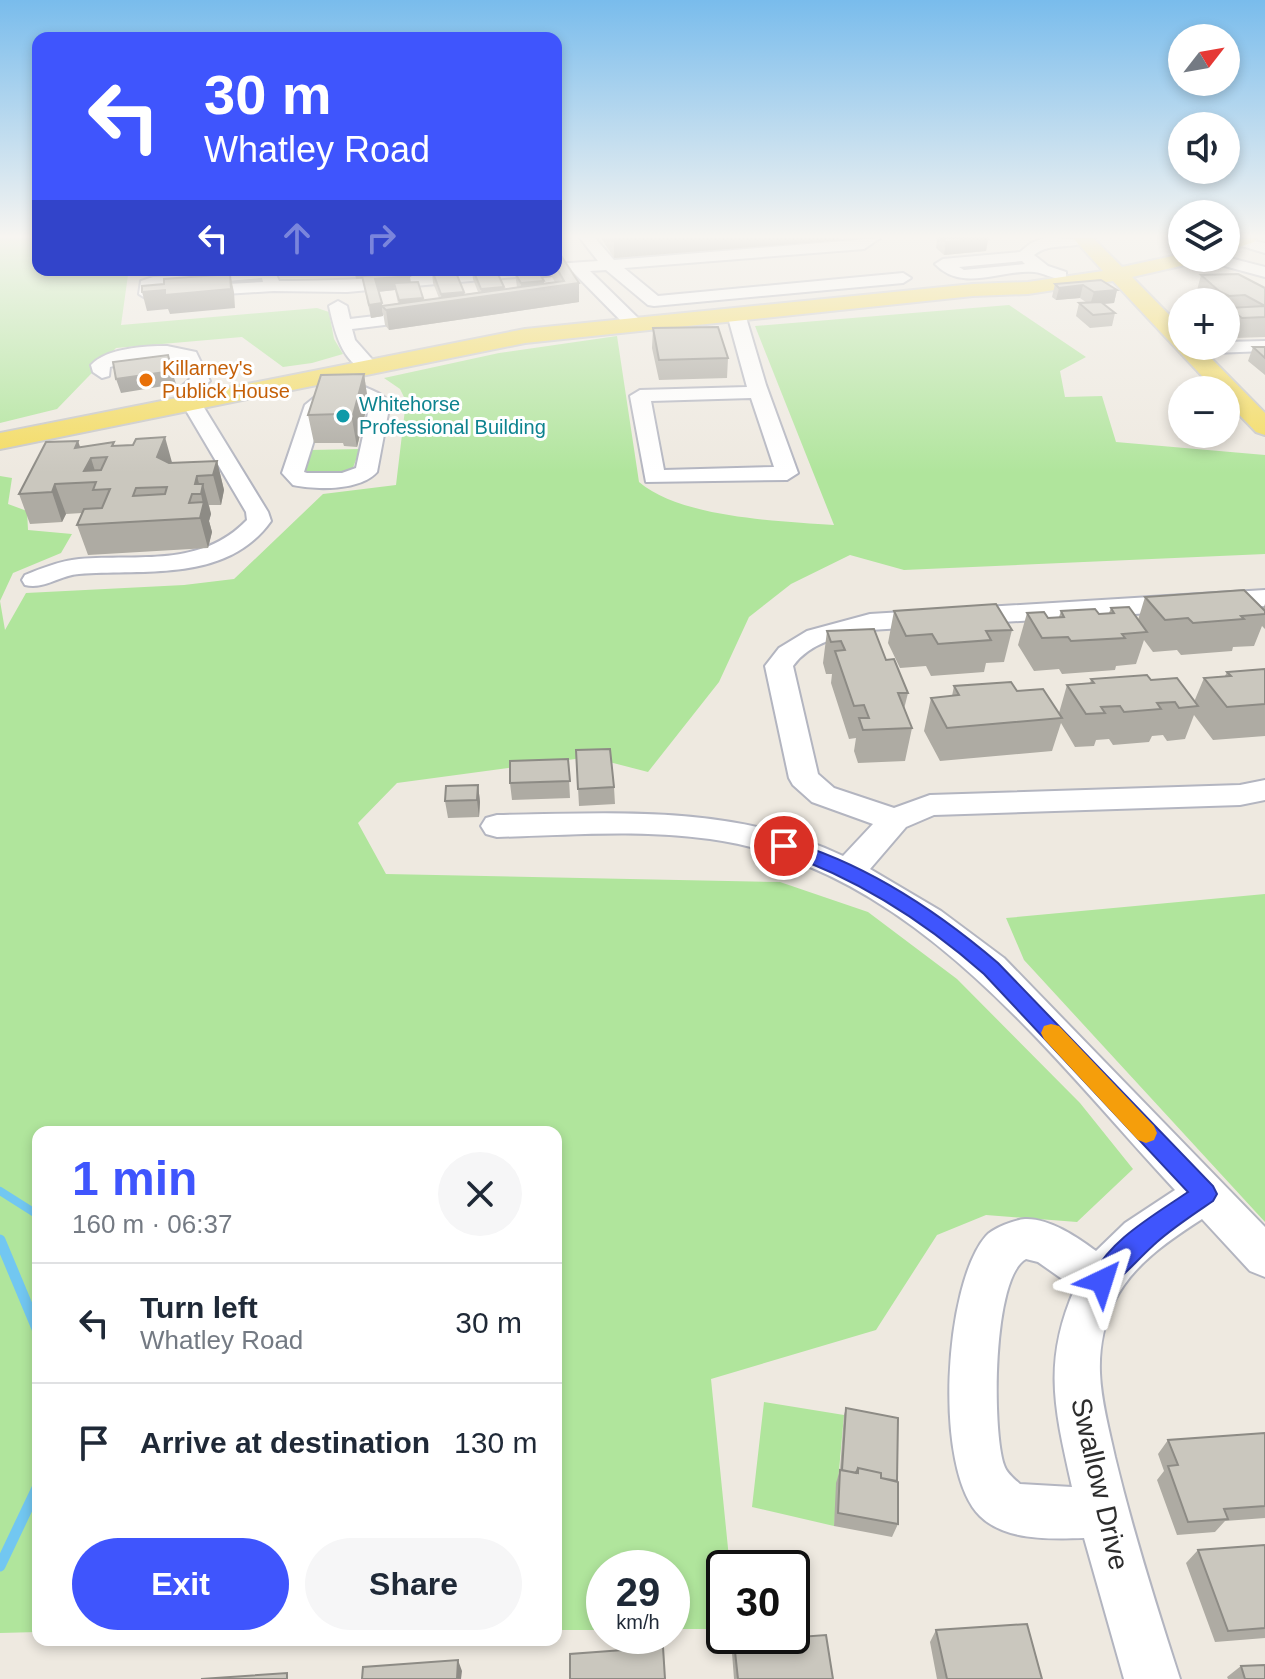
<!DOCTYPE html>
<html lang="en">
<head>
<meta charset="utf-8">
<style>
  body { margin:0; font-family:Arial,sans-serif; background:#f6f6f7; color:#1f2937; height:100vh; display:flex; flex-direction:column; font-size:30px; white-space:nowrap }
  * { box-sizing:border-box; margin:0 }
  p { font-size:26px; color:#747a83 }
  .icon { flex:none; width:44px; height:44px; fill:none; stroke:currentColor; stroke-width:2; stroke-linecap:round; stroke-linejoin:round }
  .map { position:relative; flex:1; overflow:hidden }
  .panel { position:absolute; left:32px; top:1126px; width:530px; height:520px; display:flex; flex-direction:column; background:#fff; border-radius:16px; box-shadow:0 4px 12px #0003 }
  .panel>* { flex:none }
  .banner { position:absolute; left:32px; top:32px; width:530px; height:244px; border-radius:16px; box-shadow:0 4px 12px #0003; background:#3f55fd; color:#fff; overflow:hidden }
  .needle { width:52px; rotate:59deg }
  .buttons { position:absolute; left:1168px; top:24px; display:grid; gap:16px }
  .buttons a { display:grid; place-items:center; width:72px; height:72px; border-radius:50%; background:#fff; box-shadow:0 4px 12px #0003; font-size:40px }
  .speed { position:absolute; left:586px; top:1550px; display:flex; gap:16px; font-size:40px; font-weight:700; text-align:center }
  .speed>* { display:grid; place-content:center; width:104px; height:104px; border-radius:50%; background:#fff; box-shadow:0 4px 12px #0003; line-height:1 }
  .speed small { font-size:20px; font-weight:400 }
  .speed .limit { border:4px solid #111; border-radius:12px; background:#fff; color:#111 }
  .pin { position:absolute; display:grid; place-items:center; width:68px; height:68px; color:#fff; margin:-34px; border:4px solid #fff; border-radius:50%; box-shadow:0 2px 8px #0007 }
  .me { position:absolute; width:88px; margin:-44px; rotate:41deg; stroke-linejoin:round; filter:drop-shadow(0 0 6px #0008) }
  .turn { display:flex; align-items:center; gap:28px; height:168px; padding:0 40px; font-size:36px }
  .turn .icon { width:104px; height:104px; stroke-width:2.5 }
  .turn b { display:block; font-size:56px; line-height:68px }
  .lanes { display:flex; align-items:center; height:76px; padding:0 40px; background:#0003; justify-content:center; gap:40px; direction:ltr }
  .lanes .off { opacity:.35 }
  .round { display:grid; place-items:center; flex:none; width:84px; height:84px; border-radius:42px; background:#f6f6f7 }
  .summary { display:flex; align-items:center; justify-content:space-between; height:136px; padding:0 40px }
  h1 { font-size:48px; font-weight:800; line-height:60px; color:#3f55fd }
  .action { display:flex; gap:16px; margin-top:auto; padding:16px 40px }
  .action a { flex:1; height:92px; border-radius:48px; background:#3f55fd; color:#fff; font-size:32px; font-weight:800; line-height:92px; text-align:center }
  .action a+a { background:#f6f6f7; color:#1f2937 }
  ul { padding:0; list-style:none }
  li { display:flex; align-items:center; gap:24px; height:120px; padding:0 40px; border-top:2px solid #e0e1e3 }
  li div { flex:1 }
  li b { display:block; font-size:30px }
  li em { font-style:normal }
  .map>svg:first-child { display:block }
  .green { fill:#b0e59c }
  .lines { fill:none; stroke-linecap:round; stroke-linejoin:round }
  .stream-far1 { stroke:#72c7f1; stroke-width:8 }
  .stream { stroke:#72c7f1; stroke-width:11 }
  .minor-casing { stroke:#b3b5c0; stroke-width:4 }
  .major-casing { stroke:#c8c8c8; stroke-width:4 }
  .minor { fill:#fff; fill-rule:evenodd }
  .major { fill:#f3db60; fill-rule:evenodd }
  .wall { fill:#aeaba3; fill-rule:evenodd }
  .shaded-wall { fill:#8d8b85 }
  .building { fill:#cac7be; stroke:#8d8b85; stroke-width:2; fill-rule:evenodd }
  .route { fill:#3f55fd; stroke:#2937a4; stroke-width:2 }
  .slow { fill:#f59e0b }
  .food-dot { fill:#e8710a; stroke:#fff; stroke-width:3 }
  .culture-dot { fill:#0f9aa8; stroke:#fff; stroke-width:3 }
  .labels { text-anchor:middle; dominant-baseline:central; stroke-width:6; stroke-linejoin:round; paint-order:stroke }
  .far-food-label { font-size:20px; fill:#c56008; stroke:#fff; text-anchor:start }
  .far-culture-label { font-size:20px; fill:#0d838f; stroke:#fff; text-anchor:start }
  .near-street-label { font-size:28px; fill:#2d2d2d; stroke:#fff }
</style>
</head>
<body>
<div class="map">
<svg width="1265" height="1679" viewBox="0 0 1265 1679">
  <rect width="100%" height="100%" fill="#eee9e0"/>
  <path class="green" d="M0,238H38V270H188L128,275L121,325L317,308L329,312L334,339L343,354L312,363L283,367L242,337L116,348L57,409L0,423Z
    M1009,305L1086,357L1060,371L1065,397L1102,396L1116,442L1265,455V554L904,570L850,555L791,584L749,617L719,682L648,772L590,757L397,783L358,823L386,874L780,882L868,912L957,979L1080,1103L1133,1169L1077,1222L986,1215L937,1235L876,1330L711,1379L730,1568H724V1629H672V1568H604V1630H556V1132H38V1632L0,1633V476L12,478L8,504L27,511L28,530L72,534L61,553L13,573L0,601L5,630L26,593L184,585L234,579L323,494L396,485L406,401L400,389L384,378L499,353L617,336L639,482C681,518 779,521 834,525L755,326Z
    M360,449L351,473L313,476L303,472L310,450Z
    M1265,894V1222L1024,960L1006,918Z
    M764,1402L844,1415L834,1526L752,1507Z"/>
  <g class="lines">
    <path class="stream-far1" d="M0,1191L38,1215"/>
    <path class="stream" d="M0,1240L38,1331
      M0,1566L38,1486"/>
    <defs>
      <path id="minor" d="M580,238H595L614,260L880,238L864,249L624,268L658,296L903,273L911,278L903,283L654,306L648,305L606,270L590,271L640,320L643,324L640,328H628L573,272L347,292L273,291L147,299L139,294L141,281L153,277L274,270L279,281C372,282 463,270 556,270V264L598,261ZM262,278L263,282L155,288V287Z
        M1044,238L1091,239C1075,251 1051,241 1034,255L1048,266L1066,272V278C1054,281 1046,273 1034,272C1000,269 963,293 935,264L943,259L1020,252L1031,243ZM1022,261L1025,264L964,270L959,267Z
        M1234,238L1265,243V253L1235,244Z
        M1182,244V256L1174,255V249Z
        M1226,257L1265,267V277L1206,261L1204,258Z
        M338,301L347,306L350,319L425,310L434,315L425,320L352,329L355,340L378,366L369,372C341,364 334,328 329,306Z
        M736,309L745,314L766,385L798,473L787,480L646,482L630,396L640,390L747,387L727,314ZM751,398L774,467L664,470L651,401Z
        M1265,341V351L1189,354L1180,349L1182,346H1226V342Z
        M167,346L196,352L210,381L202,388L209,401L203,406L268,512L271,521C227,583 145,569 79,574C60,575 44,590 25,585L22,580L25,575C42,568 60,561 79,559C139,554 201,568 247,520L246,512L181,402L187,397L182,386L190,379L181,360L144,358L110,367L109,376L102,378L93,372L91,365C107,348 144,346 167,346Z
        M336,367C346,370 348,377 357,383C368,390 381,391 390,403L377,472C360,491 316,490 293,485L282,473L305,405L321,392L324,384L334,383L327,373ZM340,389L370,404L356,468L342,473H307L304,472L324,408L337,399Z
        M1265,590V606L870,630C843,635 810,642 793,666L818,774L834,788L894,808L930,795L1240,785L1265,780V800L1240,805L934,815L906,827L870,869L941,911L1004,958L1265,1227V1277L1250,1271L1202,1219C1168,1241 1132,1265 1114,1302C1104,1323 1099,1349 1100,1373C1101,1401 1109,1429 1115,1457C1133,1532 1156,1605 1180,1679H1124L1084,1538C1051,1539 1005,1541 980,1516C933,1470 944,1284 986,1236C993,1228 1014,1220 1025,1219C1049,1218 1077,1237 1096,1251L1125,1223L1175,1190C1045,1050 912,867 710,839C640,829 568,835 497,837L486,834L481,826L486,818L497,815C615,813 733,804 843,856L873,824L812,802L793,785L789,778L765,666L779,648L807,631L870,614ZM1026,1259L1038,1262L1075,1288C1042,1363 1055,1410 1072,1487L1020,1484C1014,1479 1006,1472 1004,1465C992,1431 992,1277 1026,1259Z"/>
      <path id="major" d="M1073,238H1093L1122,267L1182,254V258H1201L1198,262L1132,277L1182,328V346H1199L1265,413V435L1256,432L1226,401V390H1215L1113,281L1028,294L973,296L525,343L0,449V433L525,329L973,284L1028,282L1103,271Z
        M1256,238L1254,242L1226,251V239Z"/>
    </defs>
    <use href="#minor" class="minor-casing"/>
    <use href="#major" class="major-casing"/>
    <use href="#minor" class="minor"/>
    <use href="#major" class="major"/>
  </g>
  <path class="wall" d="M601,238H839V240L614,258Z
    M937,238H987L988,239L986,251L944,255L936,248Z
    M556,254L579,302L389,330L385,325L382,306L398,303L395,290L378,292L383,316L371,318L362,278L356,279L354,270H457H455L465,294L478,292L473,279L472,270H496L505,289L517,287L515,273H517V270H556ZM432,272L433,283L439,298L424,300L411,282L409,274ZM552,277L555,282L544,283L542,278Z
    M1201,275L1265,288V337L1236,338L1226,331V302H1204L1196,294Z
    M1101,280L1117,290L1114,303L1103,304L1115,313L1112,326L1090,328L1076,316L1079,303H1087L1080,298L1056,300L1052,297L1055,284Z
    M653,328L728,358L727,378L659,380L652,348Z
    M1253,347H1265V375L1248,361Z
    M364,374L368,402L357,447L344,446L343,443H314L308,415Z
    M1175,403H1182V434H1207L1206,438H1185L1180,433L1181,428L1171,417Z
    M115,446L172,463L217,461L224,490L221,505H209L211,514L209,521L212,532L208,548L88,555L77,525L82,513L66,514L62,522L30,524L19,494L80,447Z
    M1145,597L1263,609L1265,604V629L1262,626L1254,646L1233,647L1232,651L1181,655L1177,650L1153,652L1144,640L1136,664L1116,666L1115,670L1062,674L1059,669L1034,671L1018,645L1027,613L1048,618L1059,617L1061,611L1099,614L1109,613L1111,608L1138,620Z
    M894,611L1012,630L1004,662L986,663L984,672L931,676L926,666L900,668L888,643Z
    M827,631L886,660L908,693L904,709L912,728L905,761L858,763L854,751L856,738L849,739L831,683L832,674H826L823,663Z
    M1265,669V736L1213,740L1194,715L1185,739L1167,741L1163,735L1152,736L1149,742L1113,745L1109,739L1096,740L1094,746L1075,747L1061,723L1052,751L940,761L924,731L931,698L952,696L954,686L1017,691L1059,713L1067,685L1090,684L1091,679L1151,680L1194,702L1204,678L1225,676L1227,672Z
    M576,750L614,787L615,804L579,806Z
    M568,759L570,798L512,800L510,783Z
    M478,785L480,802L479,817L448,818L445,801Z
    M846,1408L897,1481L898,1524L892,1537L834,1526L836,1483L840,1470L844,1415Z
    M1265,1433V1518L1225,1521L1215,1532L1177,1535L1157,1480L1164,1471L1158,1454L1168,1440Z
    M1265,1545V1638L1215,1642L1186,1563L1198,1550Z
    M936,1630L1042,1679H937L930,1642Z
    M734,1642L833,1679H734L732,1653Z
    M1241,1666L1265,1679H1228L1227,1677Z"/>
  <path class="shaded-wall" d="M614,238H839V240L614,258Z
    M988,239L986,251L944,255L946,242Z
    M355,270H457L356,279Z
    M519,270H552V277L519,280Z
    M230,274L234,292L235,308L170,314L168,309L147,311L142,292Z
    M410,276L411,289L394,283L395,290L377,292L375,279Z
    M544,281V288L579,283V302L389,330L386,310L400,308L399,300L423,298L424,305L442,302L441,294L464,292L465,299L482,297L481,289L504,287L505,294L521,291V283Z
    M1083,285L1080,298L1056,300L1059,288Z
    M1117,290L1114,303L1090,305L1094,292Z
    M382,303L383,316L371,318L369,305Z
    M172,371L176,384L121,393L116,379Z
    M364,374L368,402L357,447L352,419Z
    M165,437L173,466L157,457Z
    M78,441L87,466L91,458L100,487L96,482L84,477L75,448Z
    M217,461L224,490L221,505L213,475Z
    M197,476L201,491L203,484L211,514L209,521L212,532L208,548L200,518L203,504L201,494L195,484Z
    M55,484L66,514L62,522L52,492Z
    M478,785L480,802L479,817L477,800Z
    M458,1660L462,1671L461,1679H457Z"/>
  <path class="building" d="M941,238H987L988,239L946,242Z
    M556,254H560L579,283L386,310L382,306L564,281L556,267Z
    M432,270H455L464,292L441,294Z
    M473,270H496L504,287L481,289Z
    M538,271L544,281L521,283L515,273Z
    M408,272L410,276L375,279L382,303L369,305L362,276Z
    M230,274L231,289L165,295V290L142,292V286L164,284V279Z
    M1238,274L1265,288V317L1242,318L1228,308L1265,306L1245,295L1229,296L1219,291L1201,275Z
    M1101,280L1117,290L1094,292L1083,285L1059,288L1055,284Z
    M418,282L423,298L399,300L394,283Z
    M1101,302L1115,313L1093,315L1079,303Z
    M718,327L728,358L659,360L653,328Z
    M1253,347H1265V358Z
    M168,355L172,371L116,379L113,362Z
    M364,374L352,419L339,418L340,414L308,415L321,375Z
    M1175,403H1182V410Z
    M165,437L157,457L169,463L217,461L213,475L197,476L195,484H203L201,494H192L189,503L204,502L200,518L77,525L84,509L102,508L110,489L93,490L96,482L55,484L52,492L19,494L46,442L78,441L75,448L114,442L112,446L133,445L136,439ZM107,457L101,470L84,471L91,458ZM167,487L165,494L133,496L136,488Z
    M1244,590L1265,611V614L1241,616L1244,619L1193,623L1188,618L1165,620L1145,597Z
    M996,604L1012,630L986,631L991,640L938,644L932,634L906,636L894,611Z
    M1129,607L1147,632L1122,634L1125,638L1071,641L1068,637L1042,638L1027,613L1044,612L1048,618L1064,617L1061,611L1095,609L1099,614L1114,613L1111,608Z
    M874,629L886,660L894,659L908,693H898L912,728L863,730L859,718H869L864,705L854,706L835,651L845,650L841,641L831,642L827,631Z
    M1265,669V704L1227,707L1204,678L1231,676L1227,672Z
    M1147,675L1151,680L1177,678L1198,706L1179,708L1175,702L1157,703L1161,709L1124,712L1120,706L1101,707L1105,713L1086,714L1067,685L1094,683L1091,679Z
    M1011,682L1017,691L1043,689L1062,718L947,728L931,698L959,695L954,686Z
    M610,749L614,787L578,789L576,750Z
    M568,759L570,781L510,783V761Z
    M478,785L477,800L445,801L446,786Z
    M846,1408L898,1418L897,1481L881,1478V1473L858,1468L856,1473L842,1470Z
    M1265,1433V1506L1224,1509L1228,1519L1188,1522L1168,1466L1178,1465L1168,1440Z
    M858,1468L881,1473V1478L898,1482V1524L838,1513L840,1470L858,1473Z
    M1265,1545V1628L1228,1631L1198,1550Z
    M1027,1624L1042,1679H947L936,1630Z
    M826,1635L833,1679H738L734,1642Z
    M663,1647L665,1679H570V1654Z
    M458,1660L457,1679H362L363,1667Z
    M1265,1665V1679H1245L1241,1666Z
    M287,1673V1679H201Z"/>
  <linearGradient id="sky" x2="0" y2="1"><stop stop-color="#79bcec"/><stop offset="0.5" stop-color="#f7f5f1"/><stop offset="1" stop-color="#f7f5f1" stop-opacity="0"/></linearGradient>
  <rect width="1265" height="473" fill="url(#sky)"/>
  <path class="route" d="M784,840C863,862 936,910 998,963L1213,1186L1217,1194L1213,1201C1194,1214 1174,1227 1157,1242C1145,1252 1110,1290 1102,1293L1093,1289L1090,1281C1107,1241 1153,1216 1188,1192L984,974C923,920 854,877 778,851L775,846Z"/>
  <path class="slow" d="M1051,1024L1059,1026L1154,1126L1157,1133L1154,1140L1146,1143L1138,1140L1044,1039L1041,1033L1044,1026Z"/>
  <circle class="food-dot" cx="146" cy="380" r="8"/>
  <circle class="culture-dot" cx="343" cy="416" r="8"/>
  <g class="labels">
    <g class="far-food-label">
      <text x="162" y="368">Killarney's<tspan x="162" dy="23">Publick House</tspan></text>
    </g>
    <g class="far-culture-label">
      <text x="359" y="404">Whitehorse<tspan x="359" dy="23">Professional Building</tspan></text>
    </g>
    <g class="near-street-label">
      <text transform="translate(1100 1484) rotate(77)">Swallow Drive</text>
    </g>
  </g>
</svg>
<div class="buttons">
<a><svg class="needle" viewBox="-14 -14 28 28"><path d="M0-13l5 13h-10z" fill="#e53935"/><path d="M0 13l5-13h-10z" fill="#747a83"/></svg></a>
<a><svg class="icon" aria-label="sound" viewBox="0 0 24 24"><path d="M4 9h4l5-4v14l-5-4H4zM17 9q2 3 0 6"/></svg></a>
<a><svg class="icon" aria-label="layers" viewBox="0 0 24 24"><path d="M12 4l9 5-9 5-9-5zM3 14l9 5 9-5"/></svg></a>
<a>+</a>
<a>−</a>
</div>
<div class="speed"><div>29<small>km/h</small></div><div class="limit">30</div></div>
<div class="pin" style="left:784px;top:846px;background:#d93025"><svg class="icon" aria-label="arrive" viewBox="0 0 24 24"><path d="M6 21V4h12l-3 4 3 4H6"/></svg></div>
<svg class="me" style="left:1102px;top:1281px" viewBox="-20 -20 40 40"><path d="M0-17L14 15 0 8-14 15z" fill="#3f55fd" stroke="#fff" stroke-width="4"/></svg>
<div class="banner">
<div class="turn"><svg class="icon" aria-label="left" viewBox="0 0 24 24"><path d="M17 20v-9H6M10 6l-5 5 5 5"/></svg><div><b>30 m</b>Whatley Road</div></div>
<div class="lanes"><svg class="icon" aria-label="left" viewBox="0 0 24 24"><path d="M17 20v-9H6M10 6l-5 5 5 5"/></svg><svg class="icon off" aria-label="ahead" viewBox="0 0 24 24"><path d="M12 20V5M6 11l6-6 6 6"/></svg><svg class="icon off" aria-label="right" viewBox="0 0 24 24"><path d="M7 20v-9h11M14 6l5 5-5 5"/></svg></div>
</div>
<section class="panel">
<div class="summary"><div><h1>1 min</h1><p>160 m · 06:37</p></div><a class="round"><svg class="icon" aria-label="close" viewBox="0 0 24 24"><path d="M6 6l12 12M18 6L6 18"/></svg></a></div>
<ul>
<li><svg class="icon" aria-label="left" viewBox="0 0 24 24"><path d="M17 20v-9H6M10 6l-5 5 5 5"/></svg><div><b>Turn left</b><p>Whatley Road</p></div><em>30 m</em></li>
<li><svg class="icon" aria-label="arrive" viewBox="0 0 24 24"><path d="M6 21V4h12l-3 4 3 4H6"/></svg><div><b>Arrive at destination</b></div><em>130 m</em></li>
</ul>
<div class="action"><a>Exit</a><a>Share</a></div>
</section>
</div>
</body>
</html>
